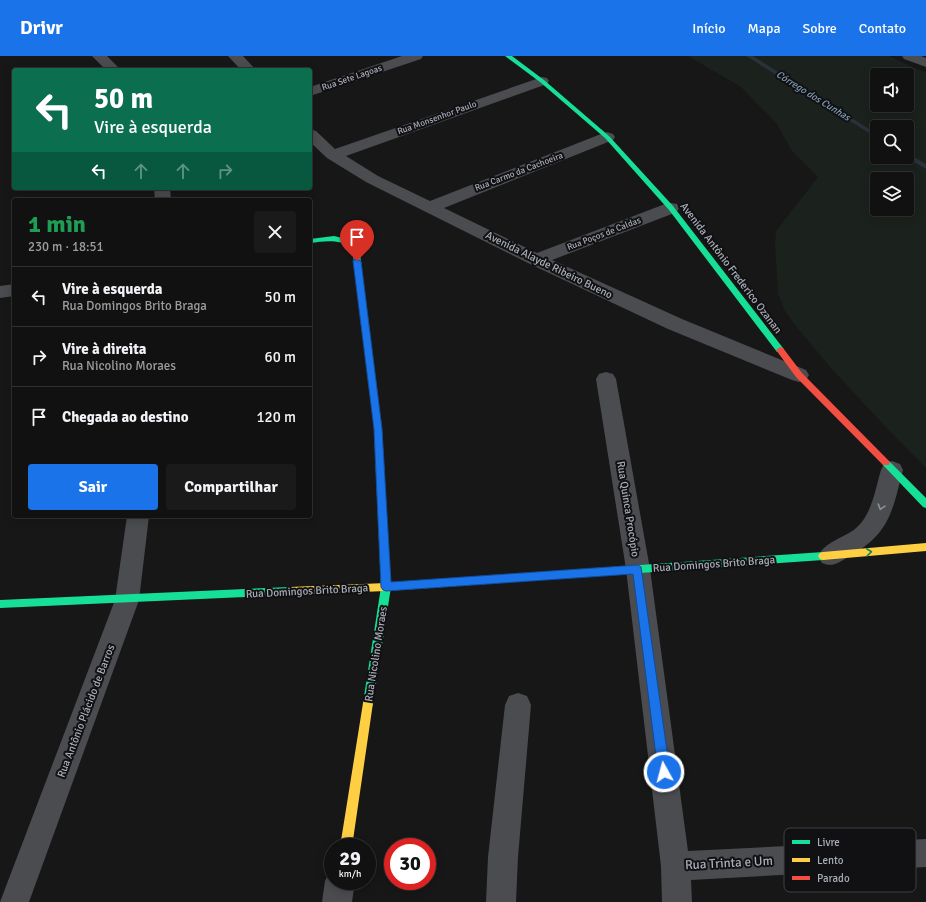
<!DOCTYPE html>
<html lang="pt">
<head>
<meta charset="utf-8">
<style>
  body { margin:0; font-family:Signika,sans-serif; background:#1a1a1a; color:#f1f3f6; height:100vh; display:flex; flex-direction:column; font-size:15px; white-space:nowrap }
  * { box-sizing:border-box; margin:0 }
  p { font-size:13px; color:#9c9d9f }
  .icon { flex:none; width:22px; height:22px; fill:none; stroke:currentColor; stroke-width:2; stroke-linecap:round; stroke-linejoin:round }
  .map { position:relative; flex:1; overflow:hidden }
  .panel { position:absolute; left:12px; top:142px; width:300px; height:320px; display:flex; flex-direction:column; background:#111; border-radius:4px; box-shadow:0 2px 10px #0003,0 0 0 1px #303131 }
  .panel>* { flex:none }
  .top-card { position:absolute; left:12px; top:12px; width:300px; height:122px; border-radius:4px; box-shadow:0 2px 10px #0003,0 0 0 1px #303131; background:#0b6e4f; color:#fff; overflow:hidden }
  .tools { position:absolute; left:870px; top:12px; display:grid; gap:8px }
  .tools a { display:grid; place-items:center; width:44px; height:44px; border-radius:4px; background:#111; box-shadow:0 2px 10px #0003,0 0 0 1px #303131; font-size:20px }
  .speed { position:absolute; left:324px; top:782px; display:flex; gap:8px; font-size:20px; font-weight:700; text-align:center }
  .speed>* { display:grid; place-content:center; width:52px; height:52px; border-radius:50%; background:#111; box-shadow:0 2px 10px #0003,0 0 0 1px #303131; line-height:1 }
  .speed small { font-size:10px; font-weight:400 }
  .speed .limit { border:6px solid #d22; background:#fff; color:#111 }
  .pin { position:absolute; display:grid; place-items:center; width:34px; height:34px; color:#fff; margin:-41px -17px; border-radius:50% 50% 50% 0; rotate:-45deg; box-shadow:0 0 4px #0007 }
  .pin .icon { rotate:45deg }
  .me { position:absolute; width:44px; margin:-22px; rotate:353deg; stroke-linejoin:round; filter:drop-shadow(0 0 3px #0008) }
  .turn { display:flex; align-items:center; gap:14px; height:84px; padding:0 16px; font-size:18px }
  .turn .icon { width:52px; height:52px; stroke-width:2.5 }
  .turn b { display:block; font-size:28px; line-height:34px }
  .lanes { display:flex; align-items:center; height:38px; padding:0 16px; background:#0003; justify-content:center; gap:20px; direction:ltr }
  .lanes .off { opacity:.35 }
  .round { display:grid; place-items:center; flex:none; width:42px; height:42px; border-radius:4px; background:#1a1a1a }
  .summary { display:flex; align-items:center; justify-content:space-between; height:68px; padding:0 16px }
  h1 { font-size:24px; font-weight:700; line-height:30px; color:#1e9e55 }
  .action { display:flex; gap:8px; margin-top:auto; padding:8px 16px }
  .action a { flex:1; height:46px; border-radius:4px; background:#1a73e8; color:#fff; font-size:16px; font-weight:700; line-height:46px; text-align:center }
  .action a+a { background:#1a1a1a; color:#f1f3f6 }
  ul { padding:0; list-style:none }
  li { display:flex; align-items:center; gap:12px; height:60px; padding:0 16px; border-top:1px solid #303131 }
  li div { flex:1 }
  li b { display:block; font-size:15px }
  li em { font-style:normal }
  header { display:flex; align-items:center; gap:24px; box-sizing:border-box; height:56px; padding:0 20px; background:#1a73e8; color:#fff }
  header strong { font-size:19px }
  nav { display:flex; gap:22px; margin-inline-start:auto; font-size:14px }
  .map>svg:first-child { display:block }
  .green { fill:#1b211c; fill-rule:evenodd }
  .lines { fill:none; stroke-linecap:round; stroke-linejoin:round }
  .stream { fill:#2a3239; fill-rule:evenodd }
  .street { fill:#4b4c50; fill-rule:evenodd }
  .fast { fill:#16e098; fill-rule:evenodd }
  .slow { fill:#ffcf43; fill-rule:evenodd }
  .jam { fill:#f24e42; fill-rule:evenodd }
  .oneway { stroke:#8c9099 }
  .oneway2 { stroke:#14835c }
  .route { fill:#1a73e8; stroke:#114b97 }
  .labels { text-anchor:middle; dominant-baseline:central; stroke-width:4; stroke-linejoin:round; paint-order:stroke }
  .far-street-label { font-size:9px; fill:#a8adb8; stroke:#111113 }
  .far-water-label { font-size:10px; font-style:italic; fill:#7f9bb3; stroke:#111113 }
  .street-label { font-size:11px; fill:#a8adb8; stroke:#111113 }
  .near-street-label { font-size:13px; fill:#a8adb8; stroke:#111113 }
  .key { fill:#111113; stroke:#3e4045; stroke-width:1 }
  .key-label { font-size:11px; fill:#a8adb8 }
</style>
</head>
<body>
<header>
<strong>Drivr</strong>
<nav><a>Início</a><a>Mapa</a><a>Sobre</a><a>Contato</a></nav>
</header>
<div class="map">
<svg width="926" height="846" viewBox="0 0 926 846">
  <rect width="100%" height="100%" fill="#171717"/>
  <path class="green" d="M688,0H889L926,17V412L883,368L830,311L794,268L785,255L778,238L775,187L776,175L818,121L792,95L776,67L741,31ZM877,19H907V49H877ZM877,71H907V101H877ZM877,123H907V153H877Z"/>
  <g class="lines">
    <path class="stream" d="M746,0H753L877,78V82Z
      M907,97L926,108V113L906,101Z"/>
    <path class="street" d="M92,0H107L121,14H106Z
      M228,0H243L256,14H241Z
      M402,0H423L421,3L310,40V31Z
      M902,0H921L926,2V11L904,3Z
      M542,21L547,22L549,25L547,28L346,100L378,120L430,145L601,78L607,76L613,78L615,81L613,84L444,152L537,197L665,148L671,147L677,148L679,152L677,156L552,204L682,263L806,314L809,319L806,324L799,326L792,324L668,273L530,208L366,126L327,102L310,86V73L316,75L335,93Z
      M154,132H170L171,144H155Z
      M14,228V240L0,242V230Z
      M606,316L613,318L616,323L650,513L688,795L926,783V811L691,824L692,846H662L661,810L626,513L596,323L599,318Z
      M892,405L900,408L903,414C892,456 890,477 850,500C839,506 834,512 822,507L818,500C825,486 843,482 855,473C872,459 875,434 881,414L884,408Z
      M127,460H149L139,544L29,846H0L115,544Z
      M518,637L527,640L531,649L518,801L516,846H486L488,801L505,649L509,640Z
      M333,813V825H355L352,846H322L325,825L330,815Z"/>
    <path class="fast" d="M505,0H512L544,24L609,80L673,150L783,292L784,294L783,296H777L669,154L605,82L540,26Z
      M334,180L347,183L359,190L382,373L391,531L373,647L372,651L368,652L364,651L363,647L381,531L374,373L352,191C338,183 325,185 310,187V183Z
      M886,404L889,405L926,442V452L923,451L883,409L882,407L883,405Z
      M823,496L826,497L828,500L826,503L823,504L541,524L538,523L536,520L538,517L541,516Z
      M290,531L293,532L295,535L293,538L290,539L0,552V544Z"/>
    <path class="slow" d="M926,487V495L823,504L820,503L818,500L820,497L823,496Z
      M541,516L544,517L546,520L544,523L541,524L386,535L290,539L287,538L285,535L287,532L290,531L386,527Z
      M368,642L372,643L373,647L352,791H340L363,647L364,643Z"/>
    <path class="jam" d="M780,291L783,292L802,317L889,405L890,407L889,409H883L796,321L776,294Z"/>
  </g>
  <defs><path id="oneway-chevron" d="M-2-3.5L2.5 0L-2 3.5" fill="none" stroke-width="1.6" stroke-linecap="round" stroke-linejoin="round"/></defs>
  <use class="oneway" href="#oneway-chevron" transform="translate(881 451) rotate(108)"/>
  <use class="oneway2" href="#oneway-chevron" transform="translate(869 496) rotate(-6)"/>
  <path class="route" d="M354,203H357L361,205L382,373L391,526L638,509L641,511L670,716L668,720L664,722L660,720L658,716L633,518L386,535L383,534L381,531L374,373L353,205Z"/>
  <g class="labels">
    <g class="far-street-label">
      <text transform="translate(352 22) rotate(-19)">Rua Sete Lagoas</text>
      <text transform="translate(437 62) rotate(-20)">Rua Monsenhor Paulo</text>
      <text transform="translate(519 116) rotate(-21)">Rua Carmo da Cachoeira</text>
      <text transform="translate(604 178) rotate(-21)">Rua Poços de Caldas</text>
    </g>
    <g class="far-water-label">
      <text transform="translate(813 40) rotate(32)">Córrego dos Cunhas</text>
    </g>
    <g class="street-label">
      <text transform="translate(549 209) rotate(26)">Avenida Alayde Ribeiro Bueno</text>
      <text transform="translate(731 212) rotate(53)">Avenida Antônio Frederico Ozanan</text>
      <text transform="translate(628 453) rotate(81)">Rua Quinca Procópio</text>
      <text transform="translate(714 508) rotate(-4)">Rua Domingos Brito Braga</text>
      <text transform="translate(307 535) rotate(-3)">Rua Domingos Brito Braga</text>
      <text transform="translate(376 598) rotate(-81)">Rua Nicolino Moraes</text>
      <text transform="translate(86 655) rotate(-69)">Rua Antônio Plácido de Barros</text>
    </g>
    <g class="near-street-label">
      <text transform="translate(729 807) rotate(-3)">Rua Trinta e Um</text>
    </g>
  </g>
  <rect x="784" y="772" width="132" height="64" rx="6" class="key"/>
  <rect x="792" y="784" width="18" height="4" fill="#16e098"/>
  <rect x="792" y="802" width="18" height="4" fill="#ffcf43"/>
  <rect x="792" y="820" width="18" height="4" fill="#f24e42"/>
  <g class="key-label">
    <text x="817" y="790">Livre</text>
    <text x="817" y="808">Lento</text>
    <text x="817" y="826">Parado</text>
  </g>
</svg>
<div class="tools">
<a><svg class="icon" aria-label="sound" viewBox="0 0 24 24"><path d="M4 9h4l5-4v14l-5-4H4zM17 9q2 3 0 6"/></svg></a>
<a><svg class="icon" aria-label="search" viewBox="0 0 24 24"><circle cx="10" cy="10" r="6"/><path d="M15 15l6 6"/></svg></a>
<a><svg class="icon" aria-label="layers" viewBox="0 0 24 24"><path d="M12 4l9 5-9 5-9-5zM3 14l9 5 9-5"/></svg></a>
</div>
<div class="speed"><div>29<small>km/h</small></div><div class="limit">30</div></div>
<div class="pin" style="left:357px;top:205px;background:#d93025"><svg class="icon" aria-label="arrive" viewBox="0 0 24 24"><path d="M6 21V4h12l-3 4 3 4H6"/></svg></div>
<svg class="me" style="left:664px;top:716px" viewBox="-20 -20 40 40"><circle r="17" fill="#1a73e8" stroke="#fff" stroke-width="3"/><path d="M0-11L8 9 0 5-8 9z" fill="#fff"/></svg>
<div class="top-card">
<div class="turn"><svg class="icon" aria-label="left" viewBox="0 0 24 24"><path d="M17 20v-9H6M10 6l-5 5 5 5"/></svg><div><b>50 m</b>Vire à esquerda</div></div>
<div class="lanes"><svg class="icon" aria-label="left" viewBox="0 0 24 24"><path d="M17 20v-9H6M10 6l-5 5 5 5"/></svg><svg class="icon off" aria-label="ahead" viewBox="0 0 24 24"><path d="M12 20V5M6 11l6-6 6 6"/></svg><svg class="icon off" aria-label="ahead" viewBox="0 0 24 24"><path d="M12 20V5M6 11l6-6 6 6"/></svg><svg class="icon off" aria-label="right" viewBox="0 0 24 24"><path d="M7 20v-9h11M14 6l5 5-5 5"/></svg></div>
</div>
<section class="panel">
<div class="summary"><div><h1>1 min</h1><p>230 m · 18:51</p></div><a class="round"><svg class="icon" aria-label="close" viewBox="0 0 24 24"><path d="M6 6l12 12M18 6L6 18"/></svg></a></div>
<ul>
<li><svg class="icon" aria-label="left" viewBox="0 0 24 24"><path d="M17 20v-9H6M10 6l-5 5 5 5"/></svg><div><b>Vire à esquerda</b><p>Rua Domingos Brito Braga</p></div><em>50 m</em></li>
<li><svg class="icon" aria-label="right" viewBox="0 0 24 24"><path d="M7 20v-9h11M14 6l5 5-5 5"/></svg><div><b>Vire à direita</b><p>Rua Nicolino Moraes</p></div><em>60 m</em></li>
<li><svg class="icon" aria-label="arrive" viewBox="0 0 24 24"><path d="M6 21V4h12l-3 4 3 4H6"/></svg><div><b>Chegada ao destino</b></div><em>120 m</em></li>
</ul>
<div class="action"><a>Sair</a><a>Compartilhar</a></div>
</section>
</div>
</body>
</html>
